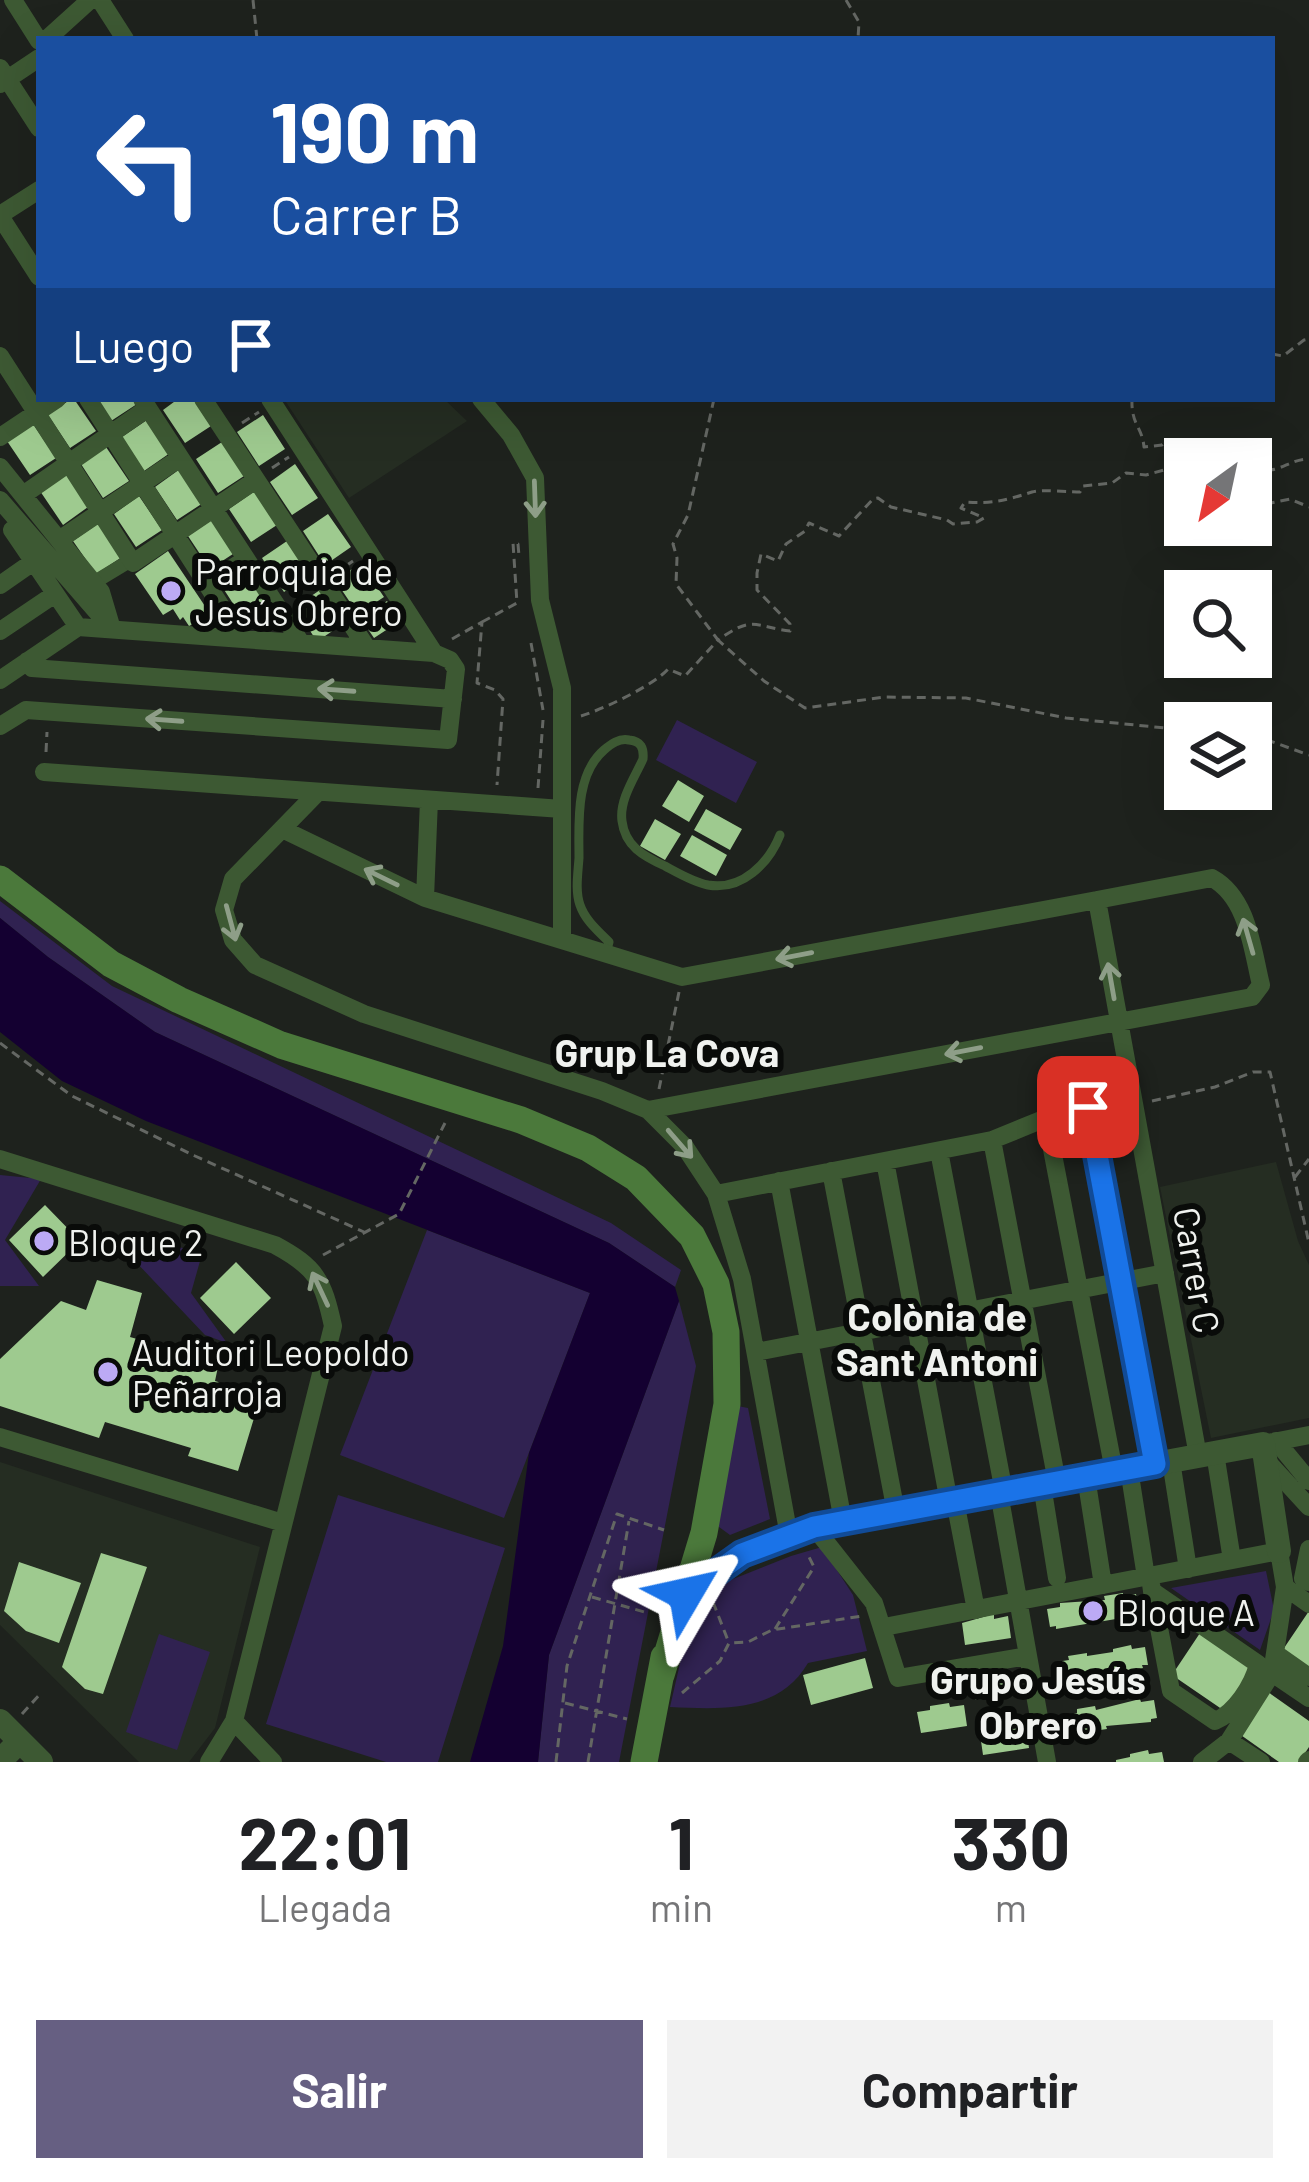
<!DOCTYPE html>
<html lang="es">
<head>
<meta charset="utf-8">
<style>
  body { margin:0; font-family:Barlow,sans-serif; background:#f2f2f2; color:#202124; height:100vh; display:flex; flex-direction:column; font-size:45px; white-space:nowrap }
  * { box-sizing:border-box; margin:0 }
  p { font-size:39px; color:#757577 }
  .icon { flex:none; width:66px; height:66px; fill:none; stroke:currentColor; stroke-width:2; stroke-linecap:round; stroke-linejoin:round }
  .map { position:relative; height:1762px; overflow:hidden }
  .sheet { display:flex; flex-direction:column; background:#fff; flex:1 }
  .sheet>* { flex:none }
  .guide { position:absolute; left:36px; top:36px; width:1239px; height:366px; border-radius:0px; box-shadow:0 12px 48px #0002; background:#1a4fa0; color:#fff; overflow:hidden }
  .needle { width:78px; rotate:213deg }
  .controls { position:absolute; left:1164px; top:438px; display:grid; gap:24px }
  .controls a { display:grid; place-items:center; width:108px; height:108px; border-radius:0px; background:#fff; box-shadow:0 12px 48px #0002; font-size:60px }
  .pin { position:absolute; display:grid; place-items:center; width:102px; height:102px; color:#fff; margin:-51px; border-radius:24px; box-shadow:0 6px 18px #0006 }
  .me { position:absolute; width:132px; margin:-66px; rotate:54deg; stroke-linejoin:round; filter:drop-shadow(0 0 9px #0008) }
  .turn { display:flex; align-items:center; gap:42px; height:252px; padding:0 36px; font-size:54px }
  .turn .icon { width:156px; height:156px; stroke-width:2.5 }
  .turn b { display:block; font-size:84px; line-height:102px }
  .then { display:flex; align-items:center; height:114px; padding:0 36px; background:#0003; gap:24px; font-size:45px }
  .eta { display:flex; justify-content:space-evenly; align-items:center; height:204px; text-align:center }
  .eta b { font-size:72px; font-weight:700; line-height:84px }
  .primary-button { display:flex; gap:24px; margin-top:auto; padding:24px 36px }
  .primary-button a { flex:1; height:138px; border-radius:0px; background:#665f82; color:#fff; font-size:48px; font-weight:700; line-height:138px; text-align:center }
  .primary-button a+a { background:#f2f2f2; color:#202124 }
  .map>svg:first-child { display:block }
  .built { fill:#252d22 }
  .green { fill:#302251 }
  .water { fill:#140031 }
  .building { fill:#9eca8f }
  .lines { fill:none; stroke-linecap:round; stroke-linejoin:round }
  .path { stroke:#646763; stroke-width:3; stroke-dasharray:9 6; stroke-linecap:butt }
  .service { stroke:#3d5933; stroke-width:9 }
  .pedestrian { stroke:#3d5933; stroke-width:14 }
  .minor { stroke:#3d5933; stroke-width:18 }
  .tertiary { stroke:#3d5933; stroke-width:24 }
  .secondary { stroke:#4b793b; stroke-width:27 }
  .oneway { stroke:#8e9e88 }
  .route-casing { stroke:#114b97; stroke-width:30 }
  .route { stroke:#1a73e8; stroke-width:21 }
  .poi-dot { fill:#bcaaf5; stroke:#090b09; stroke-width:4.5 }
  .labels { text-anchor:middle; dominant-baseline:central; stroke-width:12; stroke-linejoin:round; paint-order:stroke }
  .poi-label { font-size:36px; fill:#f0f2ef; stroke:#090b09; text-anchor:start }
  .street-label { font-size:36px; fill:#f0f2ef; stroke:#090b09 }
  .neighbourhood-label { font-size:39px; font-weight:bold; fill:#f0f2ef; stroke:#090b09 }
</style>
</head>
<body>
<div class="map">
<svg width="1309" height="1762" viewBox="0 0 1309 1762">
  <rect width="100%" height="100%" fill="#1e221d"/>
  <path class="built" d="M284,399H444L467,421L349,498Z
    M1276,1162L1298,1241L1309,1265V1418L1211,1438L1160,1187Z
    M0,1462L260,1547L215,1728L189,1762H139L0,1625Z"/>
  <path class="green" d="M677,720L757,762L736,803L656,760Z
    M0,901L112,986L611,1223L681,1270L675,1287L609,1243L155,1032L48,957L0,918Z
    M0,1175L41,1179L5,1240L39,1286H0Z
    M427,1230L590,1293L504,1518L340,1455Z
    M156,1240L202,1254L191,1293L227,1343L205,1335L135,1261Z
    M679,1301L696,1366L619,1762H538L549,1655Z
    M727,1404L748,1408L770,1519L730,1535L715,1524Z
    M338,1495L505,1548L438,1762H386L266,1724Z
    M822,1547L853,1595L867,1651L808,1663C778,1714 720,1709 670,1707L690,1620L708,1589L791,1556Z
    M1266,1571L1274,1610L1260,1650L1171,1588Z
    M159,1634L210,1652L177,1750L126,1732Z"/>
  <path class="water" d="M0,918L48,957L155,1032L609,1243L675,1287L679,1301L549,1655L538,1762H470L503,1646L529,1453L590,1293L146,1121L62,1081L0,1032Z"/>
  <path class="building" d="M71,399H74L96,431L70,448L48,415Z
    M96,399H133L137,404L111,421Z
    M178,399H193L211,426L185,443L163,410Z
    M263,415L285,449L259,466L237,432Z
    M147,420L170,453L144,471L122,437Z
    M33,424L56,458L30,475L7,441Z
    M222,442L244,476L218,493L196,459Z
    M106,447L129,481L103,498L81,464Z
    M295,464L318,498L292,515L270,482Z
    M180,469L203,503L177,520L155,487Z
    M66,474L88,507L63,525L40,491Z
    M255,491L277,525L251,542L229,509Z
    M139,496L162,530L136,547L114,514Z
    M328,514L351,547L325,565L303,531Z
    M213,519L236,552L210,569L188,536Z
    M99,523L122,557L96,574L73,541Z
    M287,541L310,574L284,592L262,558Z
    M168,551L217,624L211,628L209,626L205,629L202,624L198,627L195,623L189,626L183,617L180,620L173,609L163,615L135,574Z
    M361,563L384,597L358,614L335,580Z
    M246,568L269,602L243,619L221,585Z
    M320,590L343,624L322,638L314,637L295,607Z
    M387,601L400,621L374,638L361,619Z
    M678,780L704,796L689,822L662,806Z
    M706,809L742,829L730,850L694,830Z
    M655,819L681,834L665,860L640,846Z
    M692,835L727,855L716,876L680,856Z
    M45,1205L80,1241L43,1277L9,1240Z
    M236,1262L271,1298L234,1334L200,1298Z
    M97,1280L142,1293L130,1337L219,1362L215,1381L261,1395L238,1471L188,1456L191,1448L105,1422L99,1438L0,1406V1359L61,1301L86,1310Z
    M101,1553L147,1567L103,1694L85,1689L62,1667Z
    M19,1562L81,1583L59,1643L26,1631L4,1611Z
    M1123,1593V1597L1136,1594L1139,1612L1134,1613V1616L1056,1629V1626L1050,1627L1047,1609L1060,1607V1603L1105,1600L1104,1596Z
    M1309,1611V1673L1280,1654Z
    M994,1614V1619L1008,1616L1011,1638L965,1645L962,1623Z
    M1200,1633L1255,1670L1226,1712L1172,1675Z
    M1131,1645L1132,1649L1145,1647L1148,1665H1142L1143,1668L1109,1674V1671L1065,1681L1064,1678L1059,1679L1056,1662L1069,1660L1068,1656L1087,1653V1656L1113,1652V1649Z
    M865,1658L873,1688L811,1705L803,1675Z
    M1003,1671L1004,1675L1018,1673L1020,1694L975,1700L972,1680Z
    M1268,1692L1309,1721V1747L1299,1762H1279L1238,1733Z
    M1140,1699L1141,1702L1154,1700L1157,1718L1151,1719V1722L1106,1726L1107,1729L1073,1734V1732L1067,1733L1064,1715L1077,1713V1709L1095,1706L1096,1710Z
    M949,1703L950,1707L964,1705L967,1726L921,1733L917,1712L930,1710V1706Z
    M1012,1726L1013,1729L1026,1727L1029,1748L983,1755L980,1734L993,1732V1728Z
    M1148,1750L1149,1754L1162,1752L1164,1762H1116V1760L1130,1757V1754Z"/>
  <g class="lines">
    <path class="path" d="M253,0L257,39
      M846,0L859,22L858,39
      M1272,354L1283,356L1304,340L1309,339
      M714,399L688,515L673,544L677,558L676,584L718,640C754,615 752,626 790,631V624L757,590V573L761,554L778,561L786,544L805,531L809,523L839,536L873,499L878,498L891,507L947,520L953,524L977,522L984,518L961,508L965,502C992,504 1007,500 1032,492C1041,489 1069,492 1080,492L1083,486L1112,483L1126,473L1146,475L1178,466L1185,471
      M1132,399C1131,425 1142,426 1144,447L1162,445L1167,440L1182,441L1216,459
      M242,423L259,412
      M272,468L289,457
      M1251,470C1260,469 1269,471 1276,469C1288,465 1296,459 1309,459
      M1251,507L1290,499L1309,507
      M336,573L353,561
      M482,622L517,603L513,543L518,544L519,556
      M452,639L482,622L477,683L495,690L503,699L497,785
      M531,643L543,710
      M581,716C604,709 654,685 668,669L685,676L718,640L764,681L805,708L885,697L966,698L1066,718L1185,730
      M1251,739L1270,741L1309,755
      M46,752L47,732
      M538,788L543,720
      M0,1043L72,1096L195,1156L364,1232
      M659,1089L679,992
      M1152,1101L1215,1087L1253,1072H1270L1309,1243
      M1295,1177L1309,1159
      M323,1255L399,1214L445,1123
      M592,1597L648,1613
      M713,1602L729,1643
      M775,1629L814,1567L808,1555
      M682,1693L720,1661L729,1643L748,1642L772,1630L862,1616
      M565,1703L627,1719
      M22,1714L41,1693
      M556,1762L567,1666L617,1514L664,1530
      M588,1762L629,1521"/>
    <path class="service" d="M606,953L609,942C598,931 585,920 580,905C575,891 578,873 579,858C579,823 575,775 604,750C611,744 619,738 629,740C641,741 644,748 643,759C635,777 619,800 622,821C625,846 643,856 665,866C678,873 693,882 708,885C742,891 769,863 780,835"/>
    <path class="pedestrian" d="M93,583L131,560"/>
    <path class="minor" d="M13,0L39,41
      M100,0L125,39
      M47,39L90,0
      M0,68L39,128
      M0,84L39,58
      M0,215L39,190
      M0,216L39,277
      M0,356L133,563L256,480
      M88,399L242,639
      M142,399L301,643
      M203,399L367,648
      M270,399L434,653
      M481,399L511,435L535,478L540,600L562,688V940
      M0,437L57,399
      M0,467L101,592L112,629
      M23,495L148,408
      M0,500L105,621
      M12,530L78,627
      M59,540L180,458
      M0,585L33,562
      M207,585L246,559
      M0,631L55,594
      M27,661L32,668L453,699
      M0,680L78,627L434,653L450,660L456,669L448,740L26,710L0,726
      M44,772L562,809
      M318,792L233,879L224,910L233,940L255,965L364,1014L602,1091L648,1110L685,1147L716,1194L742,1279L789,1536
      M282,829L425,898L682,977L1097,900L1198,1456
      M425,898L429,800
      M1088,1107L1155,1464
      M648,1110L1252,997L1261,985C1252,948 1248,898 1212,878L1097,900
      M1046,1118L1114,1471
      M992,1140L1057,1482
      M939,1151L1004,1492
      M0,1159L275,1245C316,1267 323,1280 333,1326L234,1721L209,1762
      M885,1161L949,1502
      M831,1171L896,1512
      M779,1181L843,1521
      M716,1194L992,1140L1046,1118L1132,1096
      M756,1352L1165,1273
      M0,1437L283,1523
      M1276,1441L1309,1481
      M1268,1443L1309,1435
      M1215,1453L1232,1560
      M1265,1459L1309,1507
      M1171,1461L1188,1569
      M1129,1469L1146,1577
      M1086,1477L1103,1585
      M1042,1485L1057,1578
      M999,1493L1047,1762
      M955,1501L976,1610
      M814,1527L874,1603L898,1678L1028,1656
      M1309,1549L1303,1578L1309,1582
      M1150,1576L1152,1591L1171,1691L1215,1721C1235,1713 1253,1685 1258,1664L1152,1591
      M1285,1587L1309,1604
      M884,1627L1279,1551L1285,1587L1272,1673L1229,1741L1202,1762
      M1275,1653L1309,1677
      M1272,1673L1309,1698
      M234,1721L273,1762
      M1229,1741L1261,1762
      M1307,1762L1309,1760"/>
    <path class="tertiary" d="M687,1594L742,1554L814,1527L1263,1444L1279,1551
      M0,1721L41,1762
      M0,1761L20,1741"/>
    <path class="secondary" d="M0,879L111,964L179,1000L281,1045L521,1120L588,1148L636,1178L692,1236L716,1284L726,1332L727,1404L704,1533L661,1675
      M644,1762L664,1657"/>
  </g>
  <defs><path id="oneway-shaft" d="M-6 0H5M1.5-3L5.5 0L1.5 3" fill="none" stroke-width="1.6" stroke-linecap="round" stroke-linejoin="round" transform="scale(3)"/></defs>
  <g class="oneway">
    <use href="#oneway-shaft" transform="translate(535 499) rotate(88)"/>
    <use href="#oneway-shaft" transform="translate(336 690) rotate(-176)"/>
    <use href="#oneway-shaft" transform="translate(164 720) rotate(-176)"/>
    <use href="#oneway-shaft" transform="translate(381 877) rotate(-154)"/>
    <use href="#oneway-shaft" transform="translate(231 923) rotate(75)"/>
    <use href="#oneway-shaft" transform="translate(1248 936) rotate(-106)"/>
    <use href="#oneway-shaft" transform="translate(794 956) rotate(169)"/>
    <use href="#oneway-shaft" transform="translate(1111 981) rotate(-100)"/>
    <use href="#oneway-shaft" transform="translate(963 1051) rotate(169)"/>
    <use href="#oneway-shaft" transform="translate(680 1144) rotate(49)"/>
    <use href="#oneway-shaft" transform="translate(320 1289) rotate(-115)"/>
  </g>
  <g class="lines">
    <defs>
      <path id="route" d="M686,1594L742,1554L814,1527L1155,1464L1088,1107"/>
    </defs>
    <use href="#route" class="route-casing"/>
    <use href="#route" class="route"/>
  </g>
  <g class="poi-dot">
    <circle cx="171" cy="591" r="12"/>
    <circle cx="44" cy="1241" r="12"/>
    <circle cx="108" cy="1372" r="12"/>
    <circle cx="1093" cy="1611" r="12"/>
  </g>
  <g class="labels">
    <g class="poi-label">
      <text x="195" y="570">Parroquia de<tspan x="195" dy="41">Jesús Obrero</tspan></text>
      <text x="68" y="1241">Bloque 2</text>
      <text x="132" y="1351">Auditori Leopoldo<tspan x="132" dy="41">Peñarroja</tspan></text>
      <text x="1117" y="1611">Bloque A</text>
    </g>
    <g class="street-label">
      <text transform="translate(1198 1270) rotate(80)">Carrer C</text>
    </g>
    <g class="neighbourhood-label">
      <text x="667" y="1051">Grup La Cova</text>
      <text x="937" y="1315">Colònia de<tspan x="937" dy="45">Sant Antoni</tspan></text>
      <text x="1038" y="1678">Grupo Jesús<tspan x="1038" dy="45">Obrero</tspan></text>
    </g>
  </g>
</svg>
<div class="controls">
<a><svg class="needle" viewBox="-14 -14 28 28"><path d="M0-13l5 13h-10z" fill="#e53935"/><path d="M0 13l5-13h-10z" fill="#757577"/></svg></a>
<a><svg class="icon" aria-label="search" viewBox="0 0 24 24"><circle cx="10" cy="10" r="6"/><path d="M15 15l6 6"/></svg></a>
<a><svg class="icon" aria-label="layers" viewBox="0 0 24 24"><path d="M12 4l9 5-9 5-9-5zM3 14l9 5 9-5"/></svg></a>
</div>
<div class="pin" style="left:1088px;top:1107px;background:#d93025"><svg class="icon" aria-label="arrive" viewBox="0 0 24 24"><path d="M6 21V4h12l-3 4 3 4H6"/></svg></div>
<svg class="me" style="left:686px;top:1594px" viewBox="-20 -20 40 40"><path d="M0-17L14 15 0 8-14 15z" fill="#1a73e8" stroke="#fff" stroke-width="4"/></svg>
<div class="guide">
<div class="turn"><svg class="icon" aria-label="left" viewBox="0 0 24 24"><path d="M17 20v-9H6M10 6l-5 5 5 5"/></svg><div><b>190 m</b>Carrer B</div></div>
<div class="then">Luego<svg class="icon" aria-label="arrive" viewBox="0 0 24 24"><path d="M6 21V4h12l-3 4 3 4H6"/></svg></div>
</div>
</div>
<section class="sheet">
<div class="eta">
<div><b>22:01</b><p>Llegada</p></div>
<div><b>1</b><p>min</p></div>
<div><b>330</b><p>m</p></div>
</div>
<div class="primary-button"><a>Salir</a><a>Compartir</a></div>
</section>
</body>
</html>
